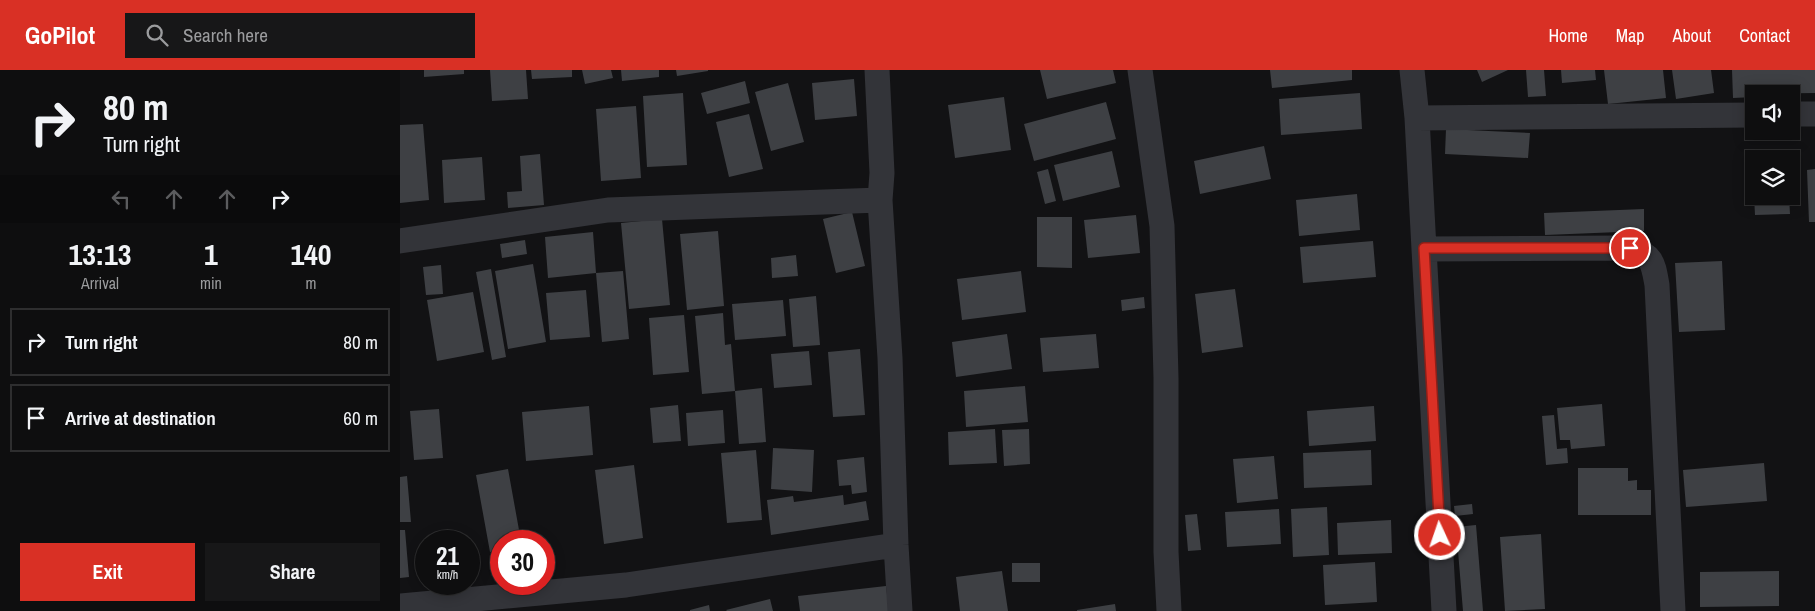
<!DOCTYPE html>
<html lang="en">
<head>
<meta charset="utf-8">
<style>
  body { margin:0; font-family:"Archivo Narrow",sans-serif; background:#171718; color:#f1f3f6; height:100vh; display:flex; flex-direction:column; font-size:19px; white-space:nowrap }
  * { box-sizing:border-box; margin:0 }
  p { font-size:16px; color:#9b9c9e }
  .icon { flex:none; width:28px; height:28px; fill:none; stroke:currentColor; stroke-width:2; stroke-linecap:round; stroke-linejoin:round }
  .map { position:relative; flex:1; overflow:hidden }
  .details { display:flex; flex-direction:column; background:#0e0e0f; width:400px }
  .details>* { flex:none }
  .top-card { background:#0e0e0f; color:#f1f3f6; overflow:hidden }
  .buttons { position:absolute; left:1345px; top:15px; display:grid; gap:10px }
  .buttons a { display:grid; place-items:center; width:55px; height:55px; border-radius:0px; background:#0e0e0f; box-shadow:0 2px 12px #0003,0 0 0 1px #2e2e2f; font-size:25px }
  .speed { position:absolute; left:15px; top:460px; display:flex; gap:10px; font-size:25px; font-weight:700; text-align:center }
  .speed>* { display:grid; place-content:center; width:65px; height:65px; border-radius:50%; background:#0e0e0f; box-shadow:0 2px 12px #0003,0 0 0 1px #2e2e2f; line-height:1 }
  .speed small { font-size:12px; font-weight:400 }
  .speed .limit { border:8px solid #d22; background:#fff; color:#111 }
  .pin { position:absolute; display:grid; place-items:center; width:42px; height:42px; color:#fff; margin:-21px; border:2px solid #fff; border-radius:50%; box-shadow:0 1px 5px #0007 }
  .me { position:absolute; width:55px; margin:-28px; rotate:357deg; stroke-linejoin:round; filter:drop-shadow(0 0 4px #0008) }
  .turn { display:flex; align-items:center; gap:18px; height:105px; padding:0 20px; font-size:22px }
  .turn .icon { width:65px; height:65px; stroke-width:2.5 }
  .turn b { display:block; font-size:35px; line-height:42px }
  .lanes { display:flex; align-items:center; height:48px; padding:0 20px; background:#0003; justify-content:center; gap:25px; direction:ltr }
  .lanes .off { opacity:.35 }
  .eta { display:flex; justify-content:space-evenly; align-items:center; height:85px; text-align:center }
  .eta b { font-size:30px; font-weight:700; line-height:35px }
  .action { display:flex; gap:10px; margin-top:auto; padding:10px 20px }
  .action a { flex:1; height:58px; border-radius:0px; background:#d93025; color:#fff; font-size:20px; font-weight:700; line-height:58px; text-align:center }
  .action a+a { background:#171718; color:#f1f3f6 }
  ul { padding:0; list-style:none }
  li { display:flex; align-items:center; gap:15px; height:68px; margin:0 10px 8px; padding:0 10px; border:2px solid #2e2e2f; border-radius:0px }
  li div { flex:1 }
  li b { display:block; font-size:19px }
  li em { font-style:normal }
  header { display:flex; align-items:center; gap:30px; box-sizing:border-box; height:70px; padding:0 25px; background:#d93025; color:#fff }
  header strong { font-size:24px }
  nav { display:flex; gap:28px; margin-inline-start:auto; font-size:18px }
  .search { width:350px; height:45px; background:#171718; display:flex; align-items:center; gap:12px; box-sizing:border-box; padding:0 18px; border-radius:0px; color:#9b9c9e; font-size:19px }
  main { display:flex; flex:1; min-height:0 }
  .map>svg:first-child { display:block }
  .building { fill:#3e4044 }
  .lines { fill:none; stroke-linecap:round; stroke-linejoin:round }
  .street { stroke:#333439; stroke-width:25 }
  .route-casing { stroke:#8d1f18; stroke-width:12 }
  .route { stroke:#d93025; stroke-width:9 }
</style>
</head>
<body>
<header>
<strong>GoPilot</strong>
<div class="search"><svg class="icon" aria-label="search" viewBox="0 0 24 24"><circle cx="10" cy="10" r="6"/><path d="M15 15l6 6"/></svg>Search here</div>
<nav><a>Home</a><a>Map</a><a>About</a><a>Contact</a></nav>
</header>
<main>
<section class="details">
<div class="top-card">
<div class="turn"><svg class="icon" aria-label="right" viewBox="0 0 24 24"><path d="M7 20v-9h11M14 6l5 5-5 5"/></svg><div><b>80 m</b>Turn right</div></div>
<div class="lanes"><svg class="icon off" aria-label="left" viewBox="0 0 24 24"><path d="M17 20v-9H6M10 6l-5 5 5 5"/></svg><svg class="icon off" aria-label="ahead" viewBox="0 0 24 24"><path d="M12 20V5M6 11l6-6 6 6"/></svg><svg class="icon off" aria-label="ahead" viewBox="0 0 24 24"><path d="M12 20V5M6 11l6-6 6 6"/></svg><svg class="icon" aria-label="right" viewBox="0 0 24 24"><path d="M7 20v-9h11M14 6l5 5-5 5"/></svg></div>
</div>
<div class="eta">
<div><b>13:13</b><p>Arrival</p></div>
<div><b>1</b><p>min</p></div>
<div><b>140</b><p>m</p></div>
</div>
<ul>
<li><svg class="icon" aria-label="right" viewBox="0 0 24 24"><path d="M7 20v-9h11M14 6l5 5-5 5"/></svg><div><b>Turn right</b></div><em>80 m</em></li>
<li><svg class="icon" aria-label="arrive" viewBox="0 0 24 24"><path d="M6 21V4h12l-3 4 3 4H6"/></svg><div><b>Arrive at destination</b></div><em>60 m</em></li>
</ul>
<div class="action"><a>Exit</a><a>Share</a></div>
</section>
<div class="map">
<svg width="1415" height="541" viewBox="0 0 1415 541">
  <rect width="100%" height="100%" fill="#121214"/>
  <path class="building" d="M24,0H64V4L24,7Z
    M90,0H126L128,29L92,31Z
    M131,0H172V7L132,9Z
    M182,0H211L213,8L185,14Z
    M221,0H259V7L222,11Z
    M276,0H308V1L277,6Z
    M640,0H713L716,13L647,29Z
    M870,0H952V10L872,18Z
    M1077,0H1108L1082,12Z
    M1126,0H1144L1146,26L1128,27Z
    M1161,0H1195L1196,10L1162,13Z
    M1204,0H1263L1266,28L1208,34Z
    M1272,0H1311L1314,23L1276,29Z
    M1332,0H1415V23L1354,24V27L1333,28Z
    M454,9L457,46L415,50L412,13Z
    M345,11L350,33L307,44L301,23Z
    M388,13L404,72L371,81L355,22Z
    M283,23L287,95L247,97L243,26Z
    M960,23L962,59L881,65L879,29Z
    M604,27L611,80L555,88L548,35Z
    M706,32L716,69L634,91L624,54Z
    M236,36L241,108L201,111L196,39Z
    M349,44L363,99L329,107L316,52Z
    M23,54L29,130L0,133V55Z
    M1046,59L1130,63L1128,88L1045,84Z
    M864,76L871,109L800,124L794,91Z
    M1388,79V89H1353V81Z
    M712,81L720,117L663,131L654,95Z
    M140,84L144,135L108,138L107,122L122,121L120,86Z
    M82,87L85,130L44,133L42,90Z
    M648,99L656,131L645,134L637,102Z
    M1415,99V152H1409L1407,100Z
    M957,124L960,160L899,166L896,130Z
    M1354,126H1389L1390,144L1355,145Z
    M1244,139V161L1145,165L1144,143Z
    M452,142L465,196L436,203L423,149Z
    M736,145L740,183L688,188L684,150Z
    M637,147H672V198L637,197Z
    M262,149L270,235L229,239L221,153Z
    M318,161L324,236L287,240L280,164Z
    M193,162L196,203L148,208L145,167Z
    M125,170L127,184L102,188L100,174Z
    M973,171L976,207L903,213L900,177Z
    M396,185L398,206L372,208L371,188Z
    M1322,191L1325,260L1279,262L1275,193Z
    M133,194L146,272L108,279L95,201Z
    M41,195L43,224L26,225L23,197Z
    M91,199L106,287L92,290L76,202Z
    M223,201L229,269L202,272L196,203Z
    M621,201L626,242L562,250L557,209Z
    M835,219L843,277L802,283L795,224Z
    M186,220L190,267L150,270L146,223Z
    M73,222L84,282L37,291L27,230Z
    M416,226L420,275L393,277L389,229Z
    M744,227L745,238L722,241L721,230Z
    M383,230L386,266L335,270L332,234Z
    M323,243L325,275L331,274L335,321L302,324L295,246Z
    M284,245L289,302L253,305L249,248Z
    M607,264L612,299L556,307L552,272Z
    M696,264L699,298L643,302L640,268Z
    M460,279L465,345L433,347L428,282Z
    M409,281L412,315L374,318L371,284Z
    M625,316L628,352L566,357L564,321Z
    M362,318L366,372L339,374L335,321Z
    M1202,334L1205,376L1171,379L1170,370H1160L1157,338Z
    M278,335L281,371L253,373L250,338Z
    M189,336L193,385L126,391L122,342Z
    M974,336L976,371L909,376L907,341Z
    M39,339L43,388L14,390L10,341Z
    M323,340L325,373L288,376L286,343Z
    M1154,345L1157,379L1167,378L1168,393L1146,395L1142,346Z
    M595,359L597,393L549,395L548,362Z
    M629,359L630,394L604,396L602,360Z
    M373,378L414,380L412,422L371,419Z
    M356,380L362,450L327,453L321,383Z
    M971,380L972,415L904,418L903,383Z
    M874,386L878,429L837,433L833,389Z
    M464,387L467,422L452,424L451,415L439,416L437,390Z
    M1364,393L1367,431L1286,437L1283,400Z
    M234,395L243,468L204,474L195,400Z
    M1178,398H1228V411L1237,410V420H1251V445H1178Z
    M108,399L121,471H101V480L90,482L76,405Z
    M7,406L11,452H0V407Z
    M443,425L444,435L466,431L469,450L371,465L367,430L393,426L394,432Z
    M1072,434L1073,444L1055,446L1054,436Z
    M927,437L929,485L893,487L891,439Z
    M879,439L881,474L827,477L825,442Z
    M797,444L801,480L788,481L785,445Z
    M991,450L992,483L938,485L937,453Z
    M1076,455L1083,541H1063L1056,457Z
    M0,460H5L9,507L0,508Z
    M1141,464L1145,539L1105,541L1100,467Z
    M975,492L977,532L925,535L923,495Z
    M612,493H640V512H612Z
    M602,501L608,541H560L556,507Z
    M1379,501V536L1300,537V502Z
    M486,516L489,541H400L398,526Z
    M370,529L373,541H327L326,540Z
    M715,534L716,541H677V540Z
    M309,535L310,541H290V540Z"/>
  <g class="lines">
    <path class="street" d="M477,0L482,103L480,130L490,288L496,475L500,541
      M740,0L762,156L766,308V482L769,541
      M1012,0L1017,48L1024,179L1044,541
      M1391,44H1415
      M1017,48L1354,45
      M0,171L208,140L480,130
      M1024,179L1229,178C1253,185 1253,193 1257,215L1273,541
      M0,536L226,515L496,475"/>
  </g>
  <g class="lines">
    <defs>
      <path id="route" d="M1040,465L1024,178H1230"/>
    </defs>
    <use href="#route" class="route-casing"/>
    <use href="#route" class="route"/>
  </g>
</svg>
<div class="buttons">
<a><svg class="icon" aria-label="sound" viewBox="0 0 24 24"><path d="M4 9h4l5-4v14l-5-4H4zM17 9q2 3 0 6"/></svg></a>
<a><svg class="icon" aria-label="layers" viewBox="0 0 24 24"><path d="M12 4l9 5-9 5-9-5zM3 14l9 5 9-5"/></svg></a>
</div>
<div class="speed"><div>21<small>km/h</small></div><div class="limit">30</div></div>
<div class="pin" style="left:1230px;top:178px;background:#d93025"><svg class="icon" aria-label="arrive" viewBox="0 0 24 24"><path d="M6 21V4h12l-3 4 3 4H6"/></svg></div>
<svg class="me" style="left:1040px;top:465px" viewBox="-20 -20 40 40"><circle r="17" fill="#d93025" stroke="#fff" stroke-width="3"/><path d="M0-11L8 9 0 5-8 9z" fill="#fff"/></svg>
</div>
</main>
</body>
</html>
